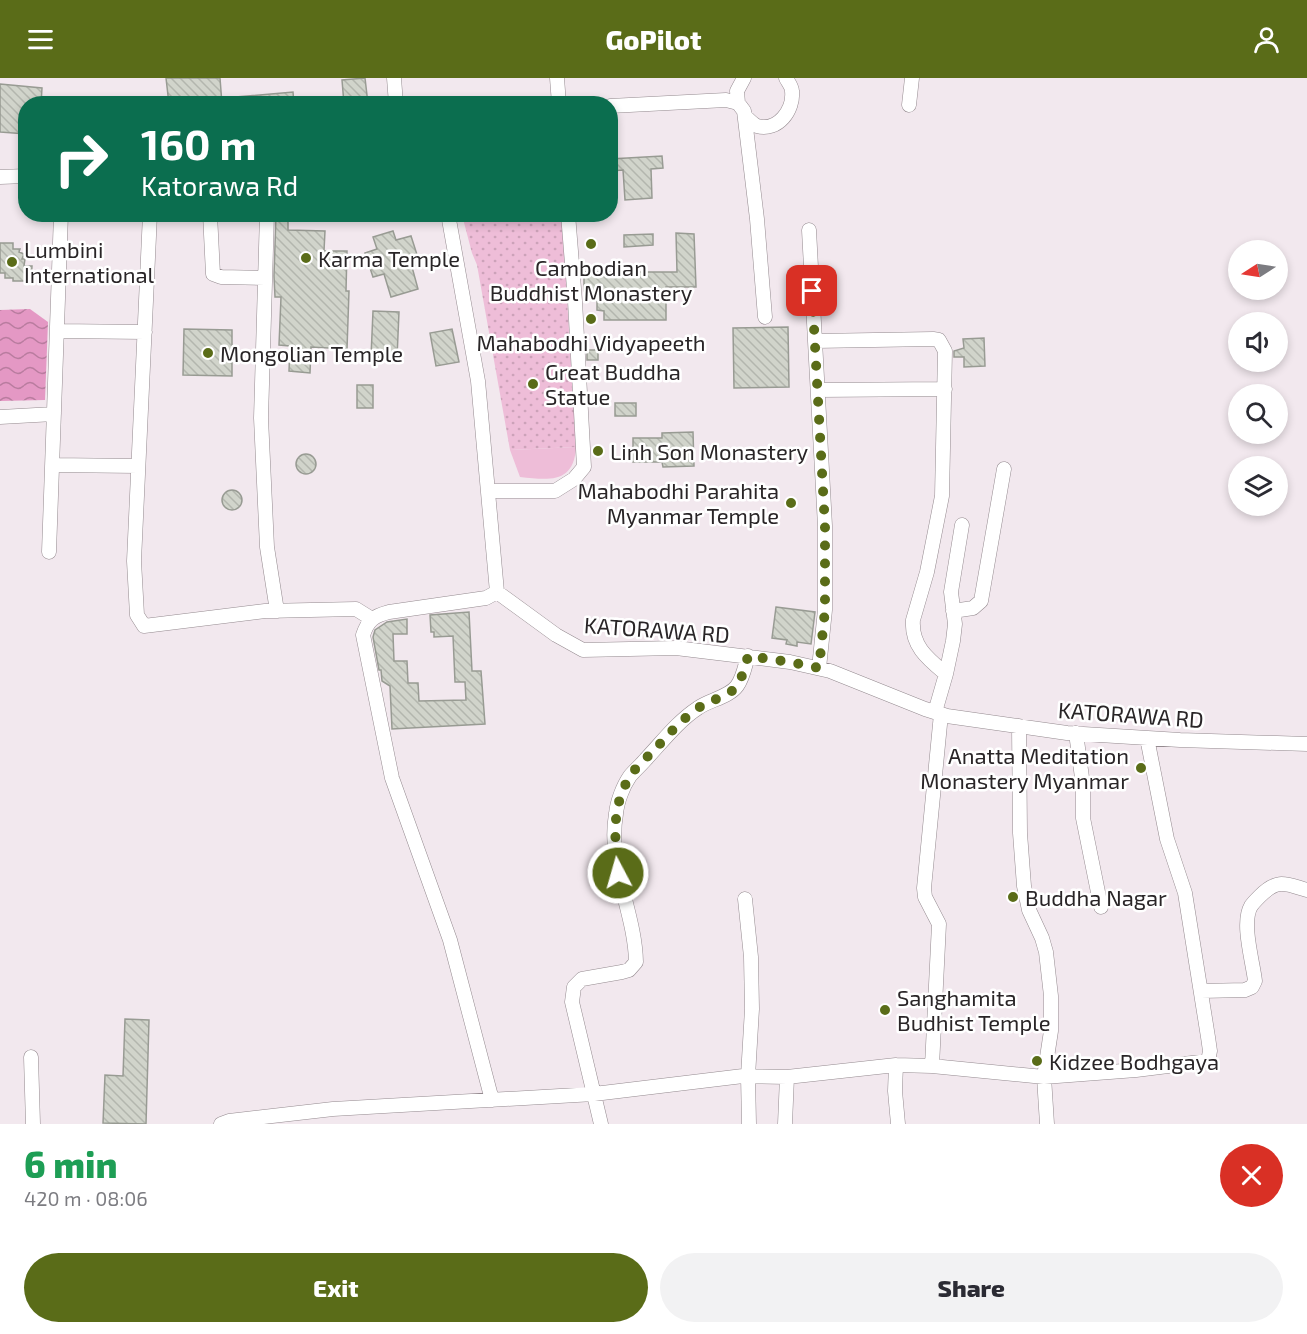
<!DOCTYPE html>
<html lang="en">
<head>
<meta charset="utf-8">
<style>
  body { margin:0; font-family:"Exo 2",sans-serif; background:#f2f2f3; color:#2b2b33; height:100vh; display:flex; flex-direction:column; font-size:22px; white-space:nowrap }
  * { box-sizing:border-box; margin:0 }
  p { font-size:20px; color:#7c7c81 }
  .icon { flex:none; width:33px; height:33px; fill:none; stroke:currentColor; stroke-width:2; stroke-linecap:round; stroke-linejoin:round }
  .map { position:relative; height:1046px; overflow:hidden }
  .panel { display:flex; flex-direction:column; background:#fff; flex:1 }
  .panel>* { flex:none }
  .top-card { position:absolute; left:18px; top:18px; width:600px; height:126px; border-radius:24px; box-shadow:0 3px 9px #0003; background:#0b6e4f; color:#fff; overflow:hidden }
  .needle { width:39px; rotate:258deg }
  .buttons { position:absolute; left:1228px; top:162px; display:grid; gap:12px }
  .buttons a { display:grid; place-items:center; width:60px; height:60px; border-radius:50%; background:#fff; box-shadow:0 3px 9px #0003; font-size:30px }
  .pin { position:absolute; display:grid; place-items:center; width:51px; height:51px; color:#fff; margin:-26px; border-radius:12px; box-shadow:0 3px 9px #0006 }
  .me { position:absolute; width:66px; margin:-33px; rotate:354deg; stroke-linejoin:round; filter:drop-shadow(0 0 4px #0008) }
  .turn { display:flex; align-items:center; gap:21px; height:126px; padding:0 24px; font-size:27px }
  .turn .icon { width:78px; height:78px; stroke-width:2.5 }
  .turn b { display:block; font-size:42px; line-height:51px }
  .round { display:grid; place-items:center; flex:none; width:63px; height:63px; border-radius:32px; background:#f2f2f3 }
  .head { display:flex; align-items:center; justify-content:space-between; height:102px; padding:0 24px }
  h1 { font-size:36px; font-weight:800; line-height:45px; color:#1e9e55 }
  .primary-button { display:flex; gap:12px; margin-top:auto; padding:12px 24px }
  .primary-button a { flex:1; height:69px; border-radius:36px; background:#5a6c18; color:#fff; font-size:24px; font-weight:800; line-height:69px; text-align:center }
  .primary-button a+a { background:#f2f2f3; color:#2b2b33 }
  header { display:flex; justify-content:space-between; align-items:center; height:78px; padding:0 24px; background:#5a6c18; color:#fff; font-size:27px; font-weight:800 }
  .map>svg:first-child { display:block }
  .grass { fill:#eebdd8 }
  .park { fill:url(#park-dots) }
  .water { fill:url(#water-waves) }
  .building { fill:url(#building-back-hatch); stroke:#989b93; stroke-width:1.5 }
  .lines { fill:none; stroke-linecap:round; stroke-linejoin:round }
  .minor-casing { stroke:#948a8f; stroke-width:15 }
  .minor { stroke:#fff; stroke-width:14 }
  .route { stroke:#5a6c18; stroke-width:10; stroke-dasharray:0 18 }
  .poi-dot { fill:#5a6c18; stroke:#fff; stroke-width:2 }
  .labels { text-anchor:middle; dominant-baseline:central; stroke-width:5; stroke-linejoin:round; paint-order:stroke }
  .poi-label { font-size:22px; fill:#292527; stroke:#fff; text-anchor:start }
  .street-label { font-size:22px; fill:#292527; stroke:#fff }
</style>
</head>
<body>
<header><svg class="icon" aria-label="menu" viewBox="0 0 24 24"><path d="M4 6h16M4 12h16M4 18h16"/></svg>GoPilot<svg class="icon" aria-label="person" viewBox="0 0 24 24"><circle cx="12" cy="8" r="4"/><path d="M4 21q1-7 8-7t8 7"/></svg></header>
<div class="map">
<svg width="1307" height="1046" viewBox="0 0 1307 1046">
  <defs>
    <pattern id="park-dots" width="8" height="8" patternUnits="userSpaceOnUse" patternTransform="scale(1.5)"><rect width="8" height="8" fill="#eebdd8"/><path d="M2 2h.1M6 6h.1" fill="none" stroke="#cca2b9" stroke-width="1.8" stroke-linecap="round"/></pattern>
    <pattern id="water-waves" width="16" height="10" patternUnits="userSpaceOnUse" patternTransform="scale(1.5)"><rect width="16" height="10" fill="#e498c4"/><path d="M0 5q4-4 8 0t8 0" fill="none" stroke="#b97c9f"/></pattern>
    <pattern id="building-back-hatch" width="6" height="6" patternUnits="userSpaceOnUse" patternTransform="scale(1.5)"><rect width="6" height="6" fill="#d1d4cb"/><path d="M-1 5l2 2M0 0l6 6M5-1l2 2" fill="none" stroke="#b3b6ae"/></pattern>
  </defs>
  <rect width="100%" height="100%" fill="#f2e8ee"/>
  <path class="grass" d="M576,369C574,406 549,402 520,399L510,372Z"/>
  <path class="park" d="M462,137H562L576,369L510,372L477,187L472,175Z"/>
  <path class="water" d="M30,231L48,244L45,322L0,323V232Z"/>
  <path class="building" d="M166,0H220L222,26H169Z
    M365,0L368,26H344L342,2Z
    M0,6L42,10L41,26H26V56L0,54Z
    M293,14L294,26H236V19Z
    M662,78L663,90L651,91L652,120L625,122L623,92L610,93V81Z
    M276,137H288V152L325,153L324,173H347L346,213H349L347,271L311,269L310,295L289,293L290,268L279,267L281,219H275L274,198Z
    M393,153L396,162L411,158L420,186L412,189L418,211L391,219L384,196L373,199L365,175L377,171L373,159Z
    M676,155L694,156L696,209H666V242H604V233L597,232V212L584,213V194H677Z
    M653,156V167L624,169V157Z
    M0,165H13V171H20L19,174L24,176L22,181H25L24,188H32L31,203H13V200H5V195H0Z
    M373,233L399,234L397,280L371,279Z
    M788,249L789,309L734,310L733,250Z
    M184,251L232,252V298L183,297Z
    M452,251L459,284L436,288L430,255Z
    M984,260L985,288L964,289V279H954V273L964,270L963,261Z
    M587,272H598V282H587Z
    M357,307H373V330H357Z
    M615,325H636V338H615Z
    M693,354L694,388L663,389L662,384H633V360H662V355Z
    M296 386a10 10 0 1 1 20 0a10 10 0 1 1-20 0Z
    M222 422a10 10 0 1 1 20 0a10 10 0 1 1-20 0Z
    M776,529L815,534L811,566L797,564V568L786,566L787,562L772,560Z
    M469,534L472,593H481L485,646L392,651L390,608L382,603L381,592H379L373,559L375,552L387,544L407,541V556H393L394,583H407L408,605H418L419,623L466,622L465,604H455L453,558L434,559V554H431L430,537Z
    M125,941L149,942L146,1046L103,1045L105,997L123,998Z"/>
  <g class="lines">
    <defs>
      <path id="minor" d="M394,0L396,26
        M557,0L559,26
        M738,25L737,13L744,0
        M909,27L912,0
        M610,28L726,22L738,25L744,33L757,141L765,239
        M746,39C749,42 753,46 757,48C778,54 794,32 792,13C792,9 788,4 786,0
        M0,99L26,98
        M150,136L134,483L137,537L144,548L265,533L356,531L372,541
        M210,136L213,196L221,199L265,200
        M267,136L261,340L267,469L277,533
        M448,136L478,303L497,514
        M809,152L825,448V532L819,590
        M57,253L145,254
        M815,263L933,261L939,262L945,273L942,418L927,494L913,542C911,568 928,581 946,596L935,634
        M818,312L945,311
        M0,339L54,336
        M52,387L138,388
        M489,413H555L574,401L584,389L575,223L568,136
        M49,474L61,136
        M953,533L973,530L981,523L1004,391
        M946,596L953,563L955,546L951,514L962,447
        M1019,648L1020,755L1024,808L1029,832L1042,860L1046,874L1051,918V953L1044,999L1047,1046
        M1076,655L1083,707V740L1101,829
        M745,821L751,879L752,931L748,998L749,1046
        M1201,913L1245,912L1252,909L1255,903C1253,884 1241,845 1251,828C1253,825 1257,821 1260,818C1278,800 1286,806 1307,812
        M31,979L33,1046
        M896,987L895,1013L898,1046
        M932,988L939,846L925,819L924,810L941,636
        M492,1022L450,862L392,700L363,557C368,542 374,538 389,534L486,520L497,514L556,557L583,572L676,570L790,584L830,593L925,631L947,638L1067,655L1180,662L1307,666
        M221,1046L229,1043L333,1031L594,1016L743,998L787,999L896,987L932,988L1044,999L1136,992L1208,983L1210,973L1208,959L1185,815L1167,761L1147,660
        M601,1046L572,924L574,909L582,901L622,894L629,892L636,884C635,834 607,787 616,736C617,724 623,708 630,698C635,692 641,687 646,681C662,664 678,643 698,630C709,622 729,619 737,608C743,600 745,588 748,578
        M785,1046L787,999"/>
    </defs>
    <use href="#minor" class="minor-casing"/>
    <use href="#minor" class="minor"/>
  </g>
  <g class="lines">
    <path class="route" d="M618,795C615,762 611,730 629,700C635,689 648,679 657,669C669,656 682,641 697,631C707,623 716,622 726,617C740,610 744,593 748,578L790,584L819,590L825,532V448L812,213"/>
  </g>
  <g class="poi-dot">
    <circle cx="591" cy="166" r="6"/>
    <circle cx="306" cy="180" r="6"/>
    <circle cx="12" cy="184" r="6"/>
    <circle cx="591" cy="241" r="6"/>
    <circle cx="208" cy="275" r="6"/>
    <circle cx="533" cy="306" r="6"/>
    <circle cx="598" cy="373" r="6"/>
    <circle cx="791" cy="425" r="6"/>
    <circle cx="1141" cy="690" r="6"/>
    <circle cx="1013" cy="819" r="6"/>
    <circle cx="885" cy="932" r="6"/>
    <circle cx="1037" cy="983" r="6"/>
  </g>
  <g class="labels">
    <g class="poi-label">
      <text x="24" y="171">Lumbini<tspan x="24" dy="25">International</tspan></text>
      <text x="318" y="180">Karma Temple</text>
      <text x="591" y="189" text-anchor="middle">Cambodian<tspan x="591" dy="25">Buddhist Monastery</tspan></text>
      <text x="591" y="264" text-anchor="middle">Mahabodhi Vidyapeeth</text>
      <text x="220" y="275">Mongolian Temple</text>
      <text x="545" y="293">Great Buddha<tspan x="545" dy="25">Statue</tspan></text>
      <text x="610" y="373">Linh Son Monastery</text>
      <text x="779" y="412" text-anchor="end">Mahabodhi Parahita<tspan x="779" dy="25">Myanmar Temple</tspan></text>
      <text x="1129" y="677" text-anchor="end">Anatta Meditation<tspan x="1129" dy="25">Monastery Myanmar</tspan></text>
      <text x="1025" y="819">Buddha Nagar</text>
      <text x="897" y="919">Sanghamita<tspan x="897" dy="25">Budhist Temple</tspan></text>
      <text x="1049" y="983">Kidzee Bodhgaya</text>
    </g>
    <g class="street-label">
      <text transform="translate(657 551) rotate(4)">KATORAWA RD</text>
      <text transform="translate(1131 636) rotate(4)">KATORAWA RD</text>
    </g>
  </g>
</svg>
<div class="buttons">
<a><svg class="needle" viewBox="-14 -14 28 28"><path d="M0-13l5 13h-10z" fill="#e53935"/><path d="M0 13l5-13h-10z" fill="#7c7c81"/></svg></a>
<a><svg class="icon" aria-label="sound" viewBox="0 0 24 24"><path d="M4 9h4l5-4v14l-5-4H4zM17 9q2 3 0 6"/></svg></a>
<a><svg class="icon" aria-label="search" viewBox="0 0 24 24"><circle cx="10" cy="10" r="6"/><path d="M15 15l6 6"/></svg></a>
<a><svg class="icon" aria-label="layers" viewBox="0 0 24 24"><path d="M12 4l9 5-9 5-9-5zM3 14l9 5 9-5"/></svg></a>
</div>
<div class="pin" style="left:812px;top:213px;background:#d93025"><svg class="icon" aria-label="arrive" viewBox="0 0 24 24"><path d="M6 21V4h12l-3 4 3 4H6"/></svg></div>
<svg class="me" style="left:618px;top:795px" viewBox="-20 -20 40 40"><circle r="17" fill="#5a6c18" stroke="#fff" stroke-width="3"/><path d="M0-11L8 9 0 5-8 9z" fill="#fff"/></svg>
<div class="top-card">
<div class="turn"><svg class="icon" aria-label="right" viewBox="0 0 24 24"><path d="M7 20v-9h11M14 6l5 5-5 5"/></svg><div><b>160 m</b>Katorawa Rd</div></div>
</div>
</div>
<section class="panel">
<div class="head"><div><h1>6 min</h1><p>420 m · 08:06</p></div><a class="round" style="background:#d93025;color:#fff"><svg class="icon" aria-label="close" viewBox="0 0 24 24"><path d="M6 6l12 12M18 6L6 18"/></svg></a></div>
<div class="primary-button"><a>Exit</a><a>Share</a></div>
</section>
</body>
</html>
